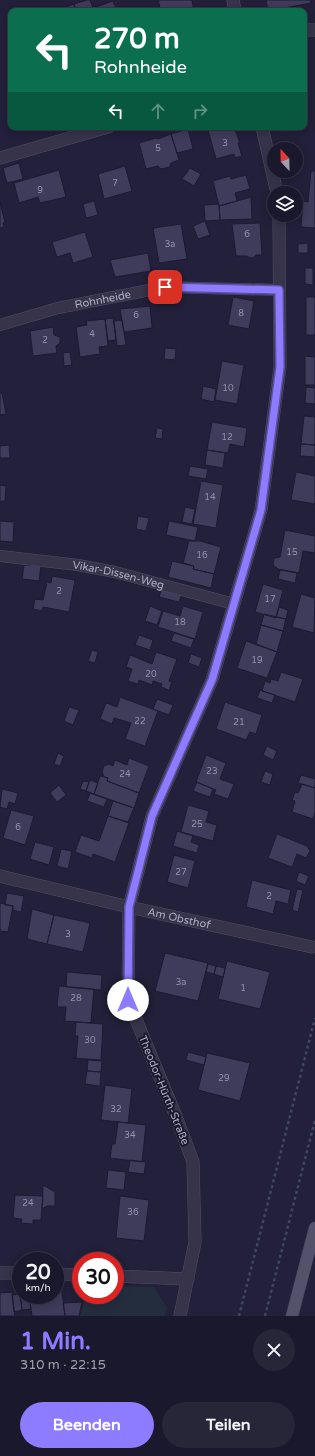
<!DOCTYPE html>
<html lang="de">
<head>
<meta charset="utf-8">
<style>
  body { margin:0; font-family:"Varela Round",sans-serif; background:#272538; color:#f1f3f6; height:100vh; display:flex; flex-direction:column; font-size:15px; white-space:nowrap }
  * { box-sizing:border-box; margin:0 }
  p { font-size:13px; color:#9fa0a9 }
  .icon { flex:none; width:22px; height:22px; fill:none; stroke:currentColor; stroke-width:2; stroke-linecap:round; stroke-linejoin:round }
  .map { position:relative; height:1316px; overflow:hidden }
  .sheet { display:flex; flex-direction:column; background:#1a182c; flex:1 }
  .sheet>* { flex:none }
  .hud { position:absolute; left:8px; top:8px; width:299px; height:122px; border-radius:8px; box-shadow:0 2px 10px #0003,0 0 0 1px #383748; background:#0b6e4f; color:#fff; overflow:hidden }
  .needle { width:26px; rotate:338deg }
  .fabs { position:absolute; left:267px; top:142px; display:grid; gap:8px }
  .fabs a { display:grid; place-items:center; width:36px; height:36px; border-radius:50%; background:#1a182c; box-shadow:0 2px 10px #0003,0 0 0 1px #383748; font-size:20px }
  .speed { position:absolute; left:12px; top:1252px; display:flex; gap:8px; font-size:20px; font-weight:700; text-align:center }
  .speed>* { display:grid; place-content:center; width:52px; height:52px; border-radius:50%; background:#1a182c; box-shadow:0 2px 10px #0003,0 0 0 1px #383748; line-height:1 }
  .speed small { font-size:10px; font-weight:400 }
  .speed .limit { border:6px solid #d22; background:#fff; color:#111 }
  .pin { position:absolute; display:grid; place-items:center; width:34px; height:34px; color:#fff; margin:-17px; border-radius:8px; box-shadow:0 2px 6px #0006 }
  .me { position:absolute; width:44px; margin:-22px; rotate:0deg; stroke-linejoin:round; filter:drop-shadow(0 0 3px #0008) }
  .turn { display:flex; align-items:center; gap:14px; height:84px; padding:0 20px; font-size:18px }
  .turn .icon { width:52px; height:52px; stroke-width:2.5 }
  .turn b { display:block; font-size:28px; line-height:34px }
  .lanes { display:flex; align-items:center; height:38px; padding:0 20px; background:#0003; justify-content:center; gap:20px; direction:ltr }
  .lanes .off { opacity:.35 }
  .round { display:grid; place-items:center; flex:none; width:42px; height:42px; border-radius:21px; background:#272538 }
  .overview { display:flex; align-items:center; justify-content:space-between; height:68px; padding:0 20px }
  h1 { font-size:24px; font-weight:700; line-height:30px; color:#8d7cff }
  .cta { display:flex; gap:8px; margin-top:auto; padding:8px 20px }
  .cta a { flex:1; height:46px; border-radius:24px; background:#8d7cff; color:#fff; font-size:16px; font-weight:700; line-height:46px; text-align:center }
  .cta a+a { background:#272538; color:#f1f3f6 }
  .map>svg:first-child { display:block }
  .green { fill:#232d3d }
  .building { fill:#3e3b5b; stroke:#1d1b31 }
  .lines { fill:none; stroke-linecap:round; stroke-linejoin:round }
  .service-casing { stroke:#514e65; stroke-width:12 }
  .minor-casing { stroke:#514e65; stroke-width:13 }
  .primary-casing { stroke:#3c3a51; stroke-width:13 }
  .path { stroke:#3f4959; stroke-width:2.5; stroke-dasharray:3 3; stroke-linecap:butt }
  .service { stroke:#36334b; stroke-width:11 }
  .minor { stroke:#36334b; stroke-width:12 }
  .primary { stroke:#54516b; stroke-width:12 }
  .route-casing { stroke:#5c51a6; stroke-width:10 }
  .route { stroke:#8d7cff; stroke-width:7 }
  .labels { text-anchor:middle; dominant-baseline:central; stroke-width:4; stroke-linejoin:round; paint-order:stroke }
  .number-label { font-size:9px; fill:#9491ac }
  .street-label { font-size:11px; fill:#b1aec7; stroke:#1b192f }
</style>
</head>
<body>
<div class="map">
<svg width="315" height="1316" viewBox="0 0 315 1316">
  <rect width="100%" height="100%" fill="#22203a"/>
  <path class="green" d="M115,1286L154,1287L167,1308L164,1316H80L86,1295H115Z"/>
  <path class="building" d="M87,0H90L93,8L85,11H76L74,4Z
    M158,0H192L194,11H161Z
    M266,0H310L311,3L268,11Z
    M113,1L117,11L85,10L93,8Z
    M74,4L76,11H55Z
    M218,127H234L240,143H238L242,156L235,158L234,154L216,159L208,130Z
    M188,129L193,149L177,153L171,134Z
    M171,134L179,160L171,163L170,167L161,169L158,166L146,169L139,143L156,138L158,139Z
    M19,163L23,179L7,183L3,168Z
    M125,166L132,191L104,199L98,174Z
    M190,168L201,174L194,186L182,179Z
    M59,170L66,197L40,203L38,197L19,203L14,183Z
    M311,171H315V228L301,227L303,201L308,202Z
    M246,175L250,189L235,193L237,201L219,206L213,181L230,176L231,179Z
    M251,197L252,219L220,220L219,206Z
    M94,201L98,215L86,218L83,204Z
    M0,202L5,222L3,223L4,227L0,228Z
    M219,204L220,220L205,221L204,205Z
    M205,221L210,235L198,239L193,226Z
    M260,223L262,255H256L253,258H250L247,256H236L232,224Z
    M181,224L187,259L159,263L153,228Z
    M85,232L93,257L73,263L70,253L57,257L52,242Z
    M308,243V253H298V244Z
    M148,253L151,271L115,277L110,260Z
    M305,268H313V285L305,284Z
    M233,297L254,301L249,329L228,325Z
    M306,297H315V335H306Z
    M150,306L152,328L124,332L120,309Z
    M113,318L116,340L108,341L105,319Z
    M105,319L108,346L99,347L100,354L80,357L76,327L87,325L86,321Z
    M122,320L126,345L117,346L114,321Z
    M53,327L54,335L60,337V343L56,346L57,353L33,356L30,331Z
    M165,348L176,349L175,360L164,359Z
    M70,352L72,365L64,366L63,353Z
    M305,356L315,357V385H305Z
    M222,361L244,365L237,404L215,400Z
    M203,386L216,389L214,402L201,399Z
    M306,387L315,388V404L305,403Z
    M0,393H2L6,414L0,415Z
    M304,416L315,417V445L301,444Z
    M212,422L247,428L244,447L230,444L228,453L207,450Z
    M157,428L163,429L162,439L155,438Z
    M301,444L315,445V457L300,456Z
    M9,445L10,458H0V446Z
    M207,450L225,453L223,468L205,465Z
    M190,466L208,469L206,479L188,476Z
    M296,472L315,476V504L291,500Z
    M201,481L223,485L216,528L193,524Z
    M0,485L6,486L5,501H0Z
    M185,507L195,509L192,524L182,522Z
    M138,516L149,518L146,531L136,529Z
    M0,521L14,522L13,542L0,541Z
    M169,521L198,527L195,541L166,535Z
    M285,530L315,536V553L303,551L299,573L278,569L273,565L274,558L280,557Z
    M189,541H200L221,547L214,574L193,569L194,566L183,563Z
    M172,561L194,566L193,569L214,574L211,588L168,577Z
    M24,565L41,566L39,581L22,579Z
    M280,570L297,573L295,583L278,579Z
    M52,576L75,580L69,612L43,607L42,611L33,609L35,599L43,600L47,582L51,583Z
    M263,584L283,590L276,618L255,612Z
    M162,588L182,594L179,602L159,597Z
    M301,594L315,598L314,633L292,627Z
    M150,606L162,611L157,625L145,621Z
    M183,606L203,612L195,639L158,627L163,611L180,616Z
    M279,607L288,610L286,619L276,617Z
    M264,614L286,619L283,631L261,625Z
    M261,625L283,631L277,652L256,644Z
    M174,633L194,639L191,648L171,641Z
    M139,635L153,640L150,650L135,645Z
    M246,641L277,652L267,678L237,668Z
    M92,650L98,652L95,663L88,661Z
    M156,652L177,659L169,681L172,682L169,690L161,687L162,684L153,681L152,685L139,680L138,684L128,681L132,669L126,667L130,655L152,664Z
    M191,654L202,658L199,667L188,663Z
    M281,672L303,679L295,702L262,691L265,681L270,683L271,679L278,681Z
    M260,690L275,695L272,703L257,698Z
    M120,697L158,711L145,746L125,739L131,723L114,718L112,724L100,719L106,703L117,707Z
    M157,699L173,705L169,715L153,709Z
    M225,702L262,715L256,734L250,732L246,740L216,729Z
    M69,707L79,710L73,725L64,721Z
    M267,746L277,751L273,760L263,755Z
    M58,753L64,756L60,766L54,764Z
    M206,755L226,763L220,779L234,784L228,799L214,794L216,790L196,782Z
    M129,758L149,766L139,793L107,781L108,778L104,777L102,772L104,766L109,764L113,766L115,760L127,765Z
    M265,771L273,774L270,785L261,782Z
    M301,775L315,779V788L298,783Z
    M100,776L108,778L107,781L139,793L134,808L94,794Z
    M90,780L98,783L94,794L86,791Z
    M83,781L89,782L86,791L80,789Z
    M197,782L213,789L210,797L193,791Z
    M302,784L315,788V812L313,819L292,812L295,801L292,800L295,792L298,793Z
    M59,785L66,795L57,802L50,793Z
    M2,789L18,793L15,804L9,802L7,809L0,807Z
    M90,793L107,799L104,807L87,801Z
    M113,801L134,808L128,822L108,816Z
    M188,805L209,811L206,822L217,825L213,841L181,832Z
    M11,810L34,816L25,845L3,838Z
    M108,816L129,823L115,862L93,854L92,858L75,852L81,835L99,841Z
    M177,831L193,836L191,842L199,845L197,853L173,846Z
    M277,834L307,846L310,851L306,858L297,854L292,867L268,858Z
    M35,842L54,847L49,865L30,859Z
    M61,849L72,851L68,869L57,866Z
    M174,855L195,861L188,888L167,882Z
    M299,872L309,876L305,885L296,881Z
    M252,880L291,890L288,904L276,901L273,914L246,907Z
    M297,889L303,890L298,912L292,910Z
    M7,893L24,896L21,912L13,910V906L5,905Z
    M0,903L13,906L8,932L0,931Z
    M32,909L54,915L47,944L27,939Z
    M54,915L90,923L83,952L47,944Z
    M165,953L208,963L198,1001L155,991Z
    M227,961L270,972L260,1009L218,999Z
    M208,964L216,966L214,974L206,972Z
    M216,966L225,968L223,977L214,974Z
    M67,972L102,975L101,990L66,987Z
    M59,986L94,989L91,1022L93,1023L63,1021L65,1020L66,1007H57Z
    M76,1022L103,1024L101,1060L73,1058H76L78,1036H75Z
    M188,1052L206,1057L204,1065L186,1060Z
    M207,1053L250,1063L240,1101L198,1090Z
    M88,1060L102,1061L101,1072L87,1071Z
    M87,1071L101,1072L100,1086L85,1084Z
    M105,1085L134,1089H132L128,1123L101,1120Z
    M118,1122L146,1125L142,1162L110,1158L112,1144H115Z
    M130,1160L146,1162L144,1174L128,1172Z
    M108,1170L126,1172L124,1190L106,1188Z
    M43,1185L55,1192V1206H47L42,1209Z
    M15,1195L43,1196L41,1220H33V1224L21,1223L22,1219L13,1218Z
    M120,1196L149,1200L144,1241L116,1238Z
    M12,1292L15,1316H0V1293Z
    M62,1292L65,1316H32L29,1297L55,1295V1293Z
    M20,1294L22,1310L14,1312L12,1295Z
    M20,1294L29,1295L31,1309L22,1310Z
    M82,1302L79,1316H65L63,1303Z"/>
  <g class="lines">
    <defs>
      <g id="service">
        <path id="s1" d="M0,325L58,308L165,287L279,290"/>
        <path id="s2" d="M0,556L78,565L115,572L234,604"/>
      </g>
      <g id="minor">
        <path d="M233,0L235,11"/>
        <path d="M304,30H315"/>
        <path d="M262,127L277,193"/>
        <path d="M0,158L108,127"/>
        <path id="s3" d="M0,876L129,907L312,947"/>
        <path d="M0,1273H21"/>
        <path d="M55,1274L81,1275"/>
        <path d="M115,1276L188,1279"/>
        <path d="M180,1316L195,1242L193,1162L175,1114L128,1000L129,907L152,816L212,680L261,510L280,367L279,215"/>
      </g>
      <path id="primary" d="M292,1316L315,1228"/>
    </defs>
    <use href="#service" class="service-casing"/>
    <use href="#minor" class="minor-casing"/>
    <use href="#primary" class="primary-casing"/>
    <path class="path" d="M239,1316L315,1018
      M265,1316L315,1120"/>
    <use href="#service" class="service"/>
    <use href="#minor" class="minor"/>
    <use href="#primary" class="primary"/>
  </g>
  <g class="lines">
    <defs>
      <path id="route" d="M128,1000L129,907L152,816L212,680L261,510L280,367L279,290L165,287"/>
    </defs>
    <use href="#route" class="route-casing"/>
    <use href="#route" class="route"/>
  </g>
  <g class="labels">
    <g class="number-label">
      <text x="225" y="143">3</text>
      <text x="158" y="148">5</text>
      <text x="115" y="183">7</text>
      <text x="40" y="190">9</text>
      <text x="247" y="234">6</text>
      <text x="170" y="244">3a</text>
      <text x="241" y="313">8</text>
      <text x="136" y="315">6</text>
      <text x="92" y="334">4</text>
      <text x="45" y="340">2</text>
      <text x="228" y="388">10</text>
      <text x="227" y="437">12</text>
      <text x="210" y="497">14</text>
      <text x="292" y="552">15</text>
      <text x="202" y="555">16</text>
      <text x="59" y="591">2</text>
      <text x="270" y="599">17</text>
      <text x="180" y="622">18</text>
      <text x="257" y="660">19</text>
      <text x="151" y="674">20</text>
      <text x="140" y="721">22</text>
      <text x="239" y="722">21</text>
      <text x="212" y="771">23</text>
      <text x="125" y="774">24</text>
      <text x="197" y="824">25</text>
      <text x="18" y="827">6</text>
      <text x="181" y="872">27</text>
      <text x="269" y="896">2</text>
      <text x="68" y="934">3</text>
      <text x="181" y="982">3a</text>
      <text x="243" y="988">1</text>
      <text x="76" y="998">28</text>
      <text x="90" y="1040">30</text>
      <text x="224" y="1078">29</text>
      <text x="116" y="1109">32</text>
      <text x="130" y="1135">34</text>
      <text x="28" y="1203">24</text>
      <text x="133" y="1212">36</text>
    </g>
    <g class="street-label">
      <text stroke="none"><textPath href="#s1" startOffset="106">Rohnheide</textPath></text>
      <text stroke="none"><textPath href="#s2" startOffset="120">Vikar-Dissen-Weg</textPath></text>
      <text stroke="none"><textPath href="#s3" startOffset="184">Am Obsthof</textPath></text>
      <text transform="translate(164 1090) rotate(68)">Theodor-Hürth-Straße</text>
    </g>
  </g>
</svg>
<div class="fabs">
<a><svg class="needle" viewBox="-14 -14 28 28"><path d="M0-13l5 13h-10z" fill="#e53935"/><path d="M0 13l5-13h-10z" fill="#9fa0a9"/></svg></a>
<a><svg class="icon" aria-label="layers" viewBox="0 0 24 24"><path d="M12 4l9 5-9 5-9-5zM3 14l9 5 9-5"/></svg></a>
</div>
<div class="speed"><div>20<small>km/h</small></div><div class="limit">30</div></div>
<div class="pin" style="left:165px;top:287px;background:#d93025"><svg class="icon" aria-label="arrive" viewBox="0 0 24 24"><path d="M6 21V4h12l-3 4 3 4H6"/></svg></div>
<svg class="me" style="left:128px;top:1000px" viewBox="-20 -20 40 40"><circle r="19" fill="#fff"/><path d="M0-13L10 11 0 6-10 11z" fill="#8d7cff"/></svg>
<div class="hud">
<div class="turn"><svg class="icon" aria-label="left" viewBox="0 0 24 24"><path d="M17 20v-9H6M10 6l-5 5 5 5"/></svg><div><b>270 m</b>Rohnheide</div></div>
<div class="lanes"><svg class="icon" aria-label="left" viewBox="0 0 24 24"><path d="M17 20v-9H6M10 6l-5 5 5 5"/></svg><svg class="icon off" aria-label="ahead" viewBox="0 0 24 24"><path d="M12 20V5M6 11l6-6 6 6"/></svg><svg class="icon off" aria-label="right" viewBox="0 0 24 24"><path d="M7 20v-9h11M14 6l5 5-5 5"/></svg></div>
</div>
</div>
<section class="sheet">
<div class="overview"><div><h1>1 Min.</h1><p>310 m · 22:15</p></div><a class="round"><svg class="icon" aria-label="close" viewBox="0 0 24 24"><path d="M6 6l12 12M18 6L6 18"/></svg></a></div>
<div class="cta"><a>Beenden</a><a>Teilen</a></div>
</section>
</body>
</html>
